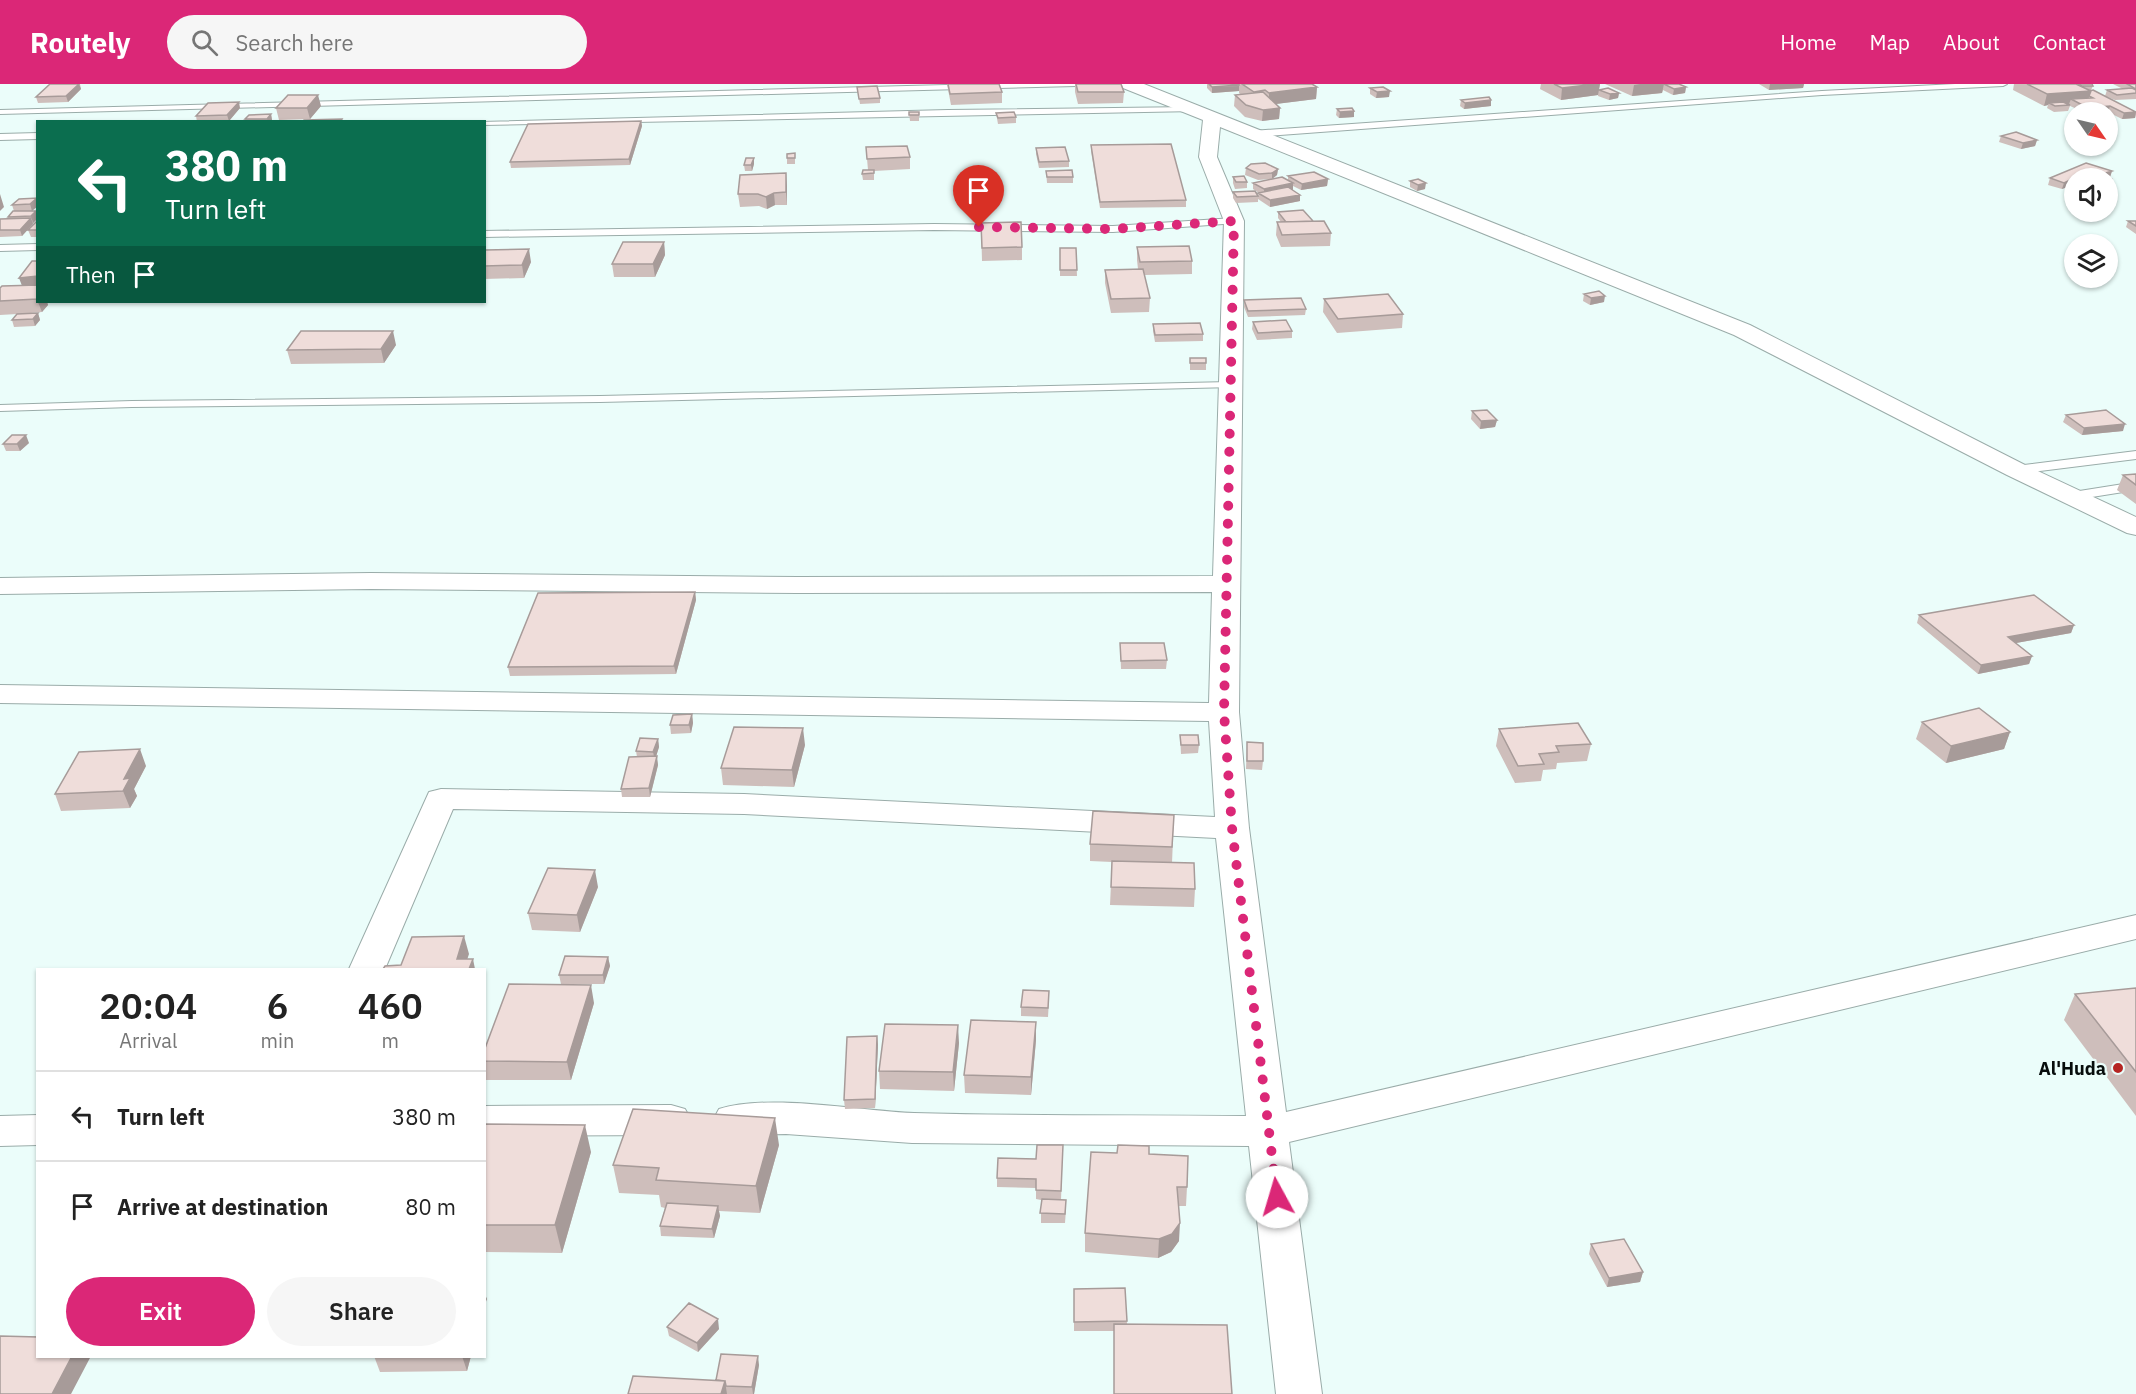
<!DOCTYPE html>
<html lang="en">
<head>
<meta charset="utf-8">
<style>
  body { margin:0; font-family:"IBM Plex Sans",sans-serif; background:#f6f6f6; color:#222; height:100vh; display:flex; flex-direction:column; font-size:22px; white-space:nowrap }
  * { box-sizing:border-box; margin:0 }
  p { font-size:20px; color:#767676 }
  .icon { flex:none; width:33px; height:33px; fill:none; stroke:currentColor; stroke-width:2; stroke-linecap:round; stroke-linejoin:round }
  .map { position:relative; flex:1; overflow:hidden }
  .side { position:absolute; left:36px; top:884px; width:450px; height:390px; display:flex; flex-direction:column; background:#fff; border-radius:0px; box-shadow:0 2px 4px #0004 }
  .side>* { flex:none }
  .top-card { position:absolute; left:36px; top:36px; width:450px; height:183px; border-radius:0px; box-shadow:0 2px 4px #0004; background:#0b6e4f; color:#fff; overflow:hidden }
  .needle { width:39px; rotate:124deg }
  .tools { position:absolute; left:2064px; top:18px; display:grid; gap:12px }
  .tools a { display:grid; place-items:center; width:54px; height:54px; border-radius:50%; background:#fff; box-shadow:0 2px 4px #0004; font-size:30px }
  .pin { position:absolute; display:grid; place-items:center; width:51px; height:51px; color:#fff; margin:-62px -26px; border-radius:50% 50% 50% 0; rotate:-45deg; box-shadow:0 0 6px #0007 }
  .pin .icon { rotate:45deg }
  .me { position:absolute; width:66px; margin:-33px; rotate:354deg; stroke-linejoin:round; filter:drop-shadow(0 0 4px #0008) }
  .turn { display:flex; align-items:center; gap:21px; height:126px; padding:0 30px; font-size:27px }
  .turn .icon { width:78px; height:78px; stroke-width:2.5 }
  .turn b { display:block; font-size:42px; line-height:51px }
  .then { display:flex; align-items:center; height:57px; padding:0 30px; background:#0003; gap:12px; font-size:22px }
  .eta { display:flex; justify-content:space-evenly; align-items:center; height:102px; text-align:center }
  .eta b { font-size:36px; font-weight:600; line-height:42px }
  .primary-button { display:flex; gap:12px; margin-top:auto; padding:12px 30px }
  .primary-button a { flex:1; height:69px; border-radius:36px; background:#db2777; color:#fff; font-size:24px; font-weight:600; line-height:69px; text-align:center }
  .primary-button a+a { background:#f6f6f6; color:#222 }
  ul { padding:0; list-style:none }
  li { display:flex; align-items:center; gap:18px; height:90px; padding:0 30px; border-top:2px solid #e0e0e0 }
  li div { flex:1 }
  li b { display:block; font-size:22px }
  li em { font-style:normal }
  header { display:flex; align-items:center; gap:36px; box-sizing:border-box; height:84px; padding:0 30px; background:#db2777; color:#fff }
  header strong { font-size:28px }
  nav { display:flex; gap:33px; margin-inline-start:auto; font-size:21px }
  .search { width:420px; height:54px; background:#f6f6f6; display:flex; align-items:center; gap:15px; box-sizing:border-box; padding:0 21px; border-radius:33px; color:#767676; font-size:22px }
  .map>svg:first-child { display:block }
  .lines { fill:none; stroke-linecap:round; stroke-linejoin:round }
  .service-casing { stroke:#9aaca9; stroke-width:2 }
  .minor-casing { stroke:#9aaca9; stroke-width:2 }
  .service { fill:#fff; fill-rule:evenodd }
  .minor { fill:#fff; fill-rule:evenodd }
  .wall { fill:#cebebb }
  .shaded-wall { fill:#a79b99 }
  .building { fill:#efddda; stroke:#a79b99; stroke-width:1.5 }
  .route { stroke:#db2777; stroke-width:10; stroke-dasharray:0 18 }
  .poi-dot { fill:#b52523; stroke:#ebfdfa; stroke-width:2 }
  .labels { text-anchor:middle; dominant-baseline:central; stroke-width:4.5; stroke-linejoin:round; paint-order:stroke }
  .near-poi-label { font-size:18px; font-weight:bold; fill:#070d0c; stroke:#ebfdfa; text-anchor:end }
</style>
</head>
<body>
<header>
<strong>Routely</strong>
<div class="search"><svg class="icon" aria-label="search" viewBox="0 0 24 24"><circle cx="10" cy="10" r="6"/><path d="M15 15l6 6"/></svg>Search here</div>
<nav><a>Home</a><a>Map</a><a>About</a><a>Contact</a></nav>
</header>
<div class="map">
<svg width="2136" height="1310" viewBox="0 0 2136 1310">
  <rect width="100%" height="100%" fill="#ebfdfa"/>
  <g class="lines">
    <defs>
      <path id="service" d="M984,0H1080L1076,2L0,30V26Z
        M1955,0H2007L2003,2L1822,11L1252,53L1248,50L1252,47L1822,7Z
        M1193,23H1196V27L484,41V38H481L948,26Z
        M38,49V55L0,56V50Z
        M1234,134L1239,137L1237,139L1113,148L934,146L484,153V147L934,140L1113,142Z
        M38,160V166L0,167V161Z
        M1230,298L1234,299V303L600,318L132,323L0,327V321L132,317L600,312Z
        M2136,367V375L2016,390L2010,386L2016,382Z
        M2136,398V406L2073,416L2067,412L2073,408Z"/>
      <path id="minor" d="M1121,0H1144L1750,241L2025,381L2136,433V451L2127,449L2007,391L1734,251L1220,43L1217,73L1244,137L1239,628L1249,744L1286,1028L2136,831V855L1289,1058L1322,1310H1276L1249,1062L912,1059L786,1050L733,1051L719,1047L713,1036L719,1025C770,1009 858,1027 914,1029C1024,1032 1135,1031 1246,1032L1216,754L744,730L453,725L385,885H349L429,708L441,705L744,710L1215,733L1209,637L0,619V601L1209,619L1212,508L798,509L371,505L0,510V494L371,489L798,493L1213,492L1224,137L1199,73L1203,36L1123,4Z
        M671,1021L685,1025L691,1036L685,1047L671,1051L484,1052V1022Z
        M38,1031V1061L0,1062V1032Z"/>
    </defs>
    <use href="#service" class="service-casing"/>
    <use href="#minor" class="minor-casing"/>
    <use href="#service" class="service"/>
    <use href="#minor" class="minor"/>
  </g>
  <path class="wall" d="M50,0H80L81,5L68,18L38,19L36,13Z
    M947,0H999L1002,8V19L951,21Z
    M1075,0H1121L1124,8L1123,19L1078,20L1075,8Z
    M1207,0H1312L1317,3L1316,15L1275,20L1280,24L1279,35L1262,37L1245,33L1234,22L1235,11L1240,10L1239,9V7L1212,9L1207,4Z
    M1541,0H1600L1599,6L1619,9L1618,14L1609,16L1598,12V11L1561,16L1540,5Z
    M1605,0H1679L1686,3L1685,9L1673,11L1663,6L1662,9L1632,12Z
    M1759,0H1804L1803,4L1769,6Z
    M2014,0H2092L2093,2L2091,6L2136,28V30L2135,34L2122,35L2108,28H2084L2070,22L2068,27L2054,28L2047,24L2048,21L2044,22L2013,6Z
    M2113,0H2136V15L2115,16L2105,12L2107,6L2123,5Z
    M857,3L880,14V19L860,20Z
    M1370,4L1389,13L1376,14L1370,10Z
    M1461,16H1491V22L1464,25L1460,22Z
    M321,22L310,35L279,36L276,24Z
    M240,24L229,37L197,38L196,32Z
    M1337,25L1354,27V33L1339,34L1336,31Z
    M909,28H919V37H910Z
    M996,29L1016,33V39L998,40Z
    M271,30L272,36L271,37L289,38H245V35Z
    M2070,30H2074V39L2069,36Z
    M641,37L642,42L630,81L511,84L510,78Z
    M2001,52L2037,56L2035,62L2021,65L1999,58Z
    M1091,61L1186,116V123L1100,124L1091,67Z
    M866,63L910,73V85L874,87V96H863L862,90L868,86Z
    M1036,64L1069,77V83L1039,84L1036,70Z
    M795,69V80H787V70Z
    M754,74V80L752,87H745L744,81Z
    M1246,84L1278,85L1277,91L1272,95L1288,96V92L1328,95L1327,102L1301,106L1293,102V106H1292L1300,117L1270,123L1258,115V118L1236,119L1233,114V108L1258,111L1259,109L1253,105V99L1271,95L1258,96L1245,91Z
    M1046,87L1073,93V99H1047Z
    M2112,87L2110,93L2107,94L2111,95L2109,101L2108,102V94H2074V102L2072,101L2062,105L2048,101L2050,94Z
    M1233,93L1247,98V104L1235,105L1233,99Z
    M1410,97L1425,105L1417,107L1410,103Z
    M787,102V121H775L767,125L759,122L740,123L738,110Z
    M37,114L32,127H14L12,121Z
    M1278,128L1313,137L1331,149L1330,162L1281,163L1276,151L1277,138H1281L1278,134Z
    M38,130V134L22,152L0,153V135H8V133Z
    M38,136V153H31L28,146Z
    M2128,137H2136V150L2126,143Z
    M981,139L1022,163V176L982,177Z
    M664,158L665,171L655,193H614L612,180Z
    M1137,163L1192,177V190L1144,191L1150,214L1149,228L1111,229L1105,199V186L1138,185L1137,176Z
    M1060,164H1076L1077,192H1060Z
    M484,168L531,178L524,194L484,195Z
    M38,177V218H47L48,221L42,228L20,230L38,229L40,236L35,242L14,243L12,236L17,230L0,231V204L22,202Z
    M1584,210L1604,218L1590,221L1583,217Z
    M1324,215L1403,230L1402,244L1337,249L1323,228Z
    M1244,216L1306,225L1305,231L1248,233L1244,223Z
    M1253,238L1292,247V254L1257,256L1252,245Z
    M1153,240L1203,250V257L1155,258L1153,247Z
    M396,261L384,279L291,280L287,266Z
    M1190,274L1206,279V286H1190Z
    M1472,327L1497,336L1495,343L1480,345L1471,335Z
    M2066,331L2123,347L2082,351L2063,338Z
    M29,359L20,367H6L3,360Z
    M2136,390V420L2117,406L2123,391Z
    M695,508L696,516L676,590L510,592L508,583Z
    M1919,531L2074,541L2071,549L2016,559L2032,572L2029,580L1978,590L1917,539Z
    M1120,559L1167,576L1166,585H1121Z
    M692,630L693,639L691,649L671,650L670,641Z
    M1922,638L2010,648L2004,665L1946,679L1916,655Z
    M1499,645L1591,660L1587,677L1557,679L1556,685L1543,686L1541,697L1515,699L1496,662Z
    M1180,651L1199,661L1198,669L1181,670Z
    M658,655L659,663L656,672L658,681L650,713H622L621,705L637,673L636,667Z
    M1247,658L1263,677L1262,686L1246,685Z
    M805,661L794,703L723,701L721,684Z
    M146,682L134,705L137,712L130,724L61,727L55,710Z
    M1174,731L1172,779L1195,805L1194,823L1110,821L1112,778L1090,777V760Z
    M598,803L580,848L532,846L528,829Z
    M608,873L610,882L604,900H561L559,891Z
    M2136,904V1032L2064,936L2075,910Z
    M1049,916L1048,933L1021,932V923Z
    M594,919L571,996H485L484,992V967Z
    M877,952L878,961L875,1024L845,1025L844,1016Z
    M1036,956L1031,1011L965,1009L964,991Z
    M959,959L954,1007L880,1005L879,987Z
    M484,1040L591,1068L562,1169L484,1168Z
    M779,1061L760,1129L719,1127L720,1132L714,1154L661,1152L660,1142L665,1124L661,1123L659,1111L619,1109L613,1081Z
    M1063,1061L1061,1116L1066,1125L1065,1139H1041V1116L1036,1115V1104L997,1103V1094L1036,1075Z
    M1149,1070L1187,1103L1186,1122H1178L1179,1157L1171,1168L1158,1174L1085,1168V1149Z
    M1591,1160L1643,1188L1640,1198L1607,1203L1589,1170Z
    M1125,1204L1127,1240L1232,1310H1114V1247H1074V1205Z
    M667,1243L719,1245L698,1268L669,1252Z
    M374,1272H471L467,1287L380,1288Z
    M759,1281L754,1310H628L716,1296Z"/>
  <path class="shaded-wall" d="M79,0L81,5L68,18L66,12Z
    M1596,0H1600L1598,11L1561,16L1562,4Z
    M1640,0H1664L1662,9L1632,12L1634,1Z
    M1770,0H1804L1803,4L1769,6Z
    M1239,2V7L1212,9V3Z
    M1317,3L1316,15L1269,21V9Z
    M1686,3L1685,9L1673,11L1674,5Z
    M1390,7L1389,13L1376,14L1377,8Z
    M2091,7L2087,19L2071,15L2069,20L2053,21L2049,19L2048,21L2044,22L2047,10Z
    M1619,9L1618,14L1609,16L1610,10Z
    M318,11L321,22L310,35L307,24Z
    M1491,16V22L1464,25L1465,19Z
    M239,18L240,24L229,37L227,31Z
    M2110,22L2108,28H2087L2088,24Z
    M1280,24L1279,35L1262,37L1263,26Z
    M1354,27V33L1339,34L1340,28Z
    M2136,28L2135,34L2122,35L2124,29Z
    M271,30L272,36L271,38H268L267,35Z
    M641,37L642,42L630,81L629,75Z
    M2037,56L2035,62L2021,65L2023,59Z
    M754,74V80L752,87L751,81Z
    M1278,85L1277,91L1272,95V89Z
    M2112,87L2110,93L2105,94L2099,91Z
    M786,89L787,102V121L786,108Z
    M1328,95L1327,102L1301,106L1302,100Z
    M2074,95L2072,101L2062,105L2064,99Z
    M2111,95L2109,101L2108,102V96Z
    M1293,99V106L1264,111V105Z
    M1426,99L1425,105L1417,107L1418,101Z
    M774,109L775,121L767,125L766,113Z
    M0,110L4,123L0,127Z
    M1300,111V117L1270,123V116Z
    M37,114L38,122L32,127L30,120Z
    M36,127L38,134L33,139L31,132Z
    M31,134L33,140L22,152L20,146Z
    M664,158L665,171L655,193L653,180Z
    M529,165L531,178L524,194L522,181Z
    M38,192V205L24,207L19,194Z
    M1605,212L1604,218L1590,221L1591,214Z
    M38,218H47L48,221L42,228Z
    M38,229L40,236L35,242L33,235Z
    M393,247L396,261L384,279L381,265Z
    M1497,336L1495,343L1480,345L1481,337Z
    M2125,340L2123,347L2082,351L2084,344Z
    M26,351L29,359L20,367L17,360Z
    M695,508L696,516L676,590L674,582Z
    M2074,541L2071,549L2005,561L2008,553Z
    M2032,572L2029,580L1978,590L1981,581Z
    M692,630L693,639L691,649L689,641Z
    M803,644L805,661L794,703L792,686Z
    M2010,648L2004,665L1946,679L1951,662Z
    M658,655L659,663L655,676L653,668Z
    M140,665L146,682L134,705L137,712L130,724L123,707L124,695Z
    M657,672L658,681L650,713L649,704Z
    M595,786L598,803L580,848L577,831Z
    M464,852L469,870L464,885L457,875Z
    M608,873L610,882L604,900L603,891Z
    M473,875L475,885H469Z
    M591,901L594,919L571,996L567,978Z
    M1036,938V956L1031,1011V993Z
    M958,941L959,959L954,1007L953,988Z
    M877,952L878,961L875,1024V1015Z
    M775,1034L779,1061L760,1129L756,1102Z
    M585,1041L591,1068L562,1169L555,1141Z
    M718,1122L720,1132L714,1154L712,1145Z
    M1180,1139L1179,1157L1171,1168L1158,1174L1159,1155Z
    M1643,1188L1640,1198L1607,1203L1609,1194Z
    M484,1208L487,1215L484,1223Z
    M718,1235L719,1245L698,1268L697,1259Z
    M72,1272H91L71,1310H52Z
    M462,1272H471L467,1287Z
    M758,1272L759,1281L754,1310H753L752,1303Z
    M725,1297L727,1310H721Z"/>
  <path class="building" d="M50,0H79L66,12L36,13Z
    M948,0H999L1002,8L950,10Z
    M1076,0H1121L1124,8H1078Z
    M1209,0H1239V1L1212,3Z
    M1242,0H1312L1317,3L1269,9L1265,6L1254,8Z
    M1554,0H1596L1562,4Z
    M1664,0H1679L1686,3L1674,5Z
    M2027,0H2076L2091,7L2047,10Z
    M2077,0H2092L2093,2H2082Z
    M2127,0H2136V5Z
    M877,2L880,14L859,15L857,3Z
    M1383,3L1390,7L1377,8L1370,4Z
    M1608,4L1619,9L1610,10L1599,6Z
    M2132,4L2136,6V9L2117,11L2107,6Z
    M2093,6L2136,28L2124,29L2110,22L2088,24L2071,15L2093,14L2089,12L2091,7H2089Z
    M1263,8L1280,24L1263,26L1246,21L1235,11Z
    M288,11H318L307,24H276Z
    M1489,13L1491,16L1465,19L1461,16Z
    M239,18L227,31L196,32L208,19Z
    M2063,18L2070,21L2055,22L2049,19Z
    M1352,24L1354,27L1340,28L1337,25Z
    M909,28H919V31H909Z
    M1014,28L1016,33L998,34L996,29Z
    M271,30L267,35H245L249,31Z
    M342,35L340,38H302L304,36Z
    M641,37L629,75L510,78L528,40Z
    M2016,48L2037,56L2023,59L2001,52Z
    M1171,60L1186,116L1100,118L1091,61Z
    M907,62L910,73L867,75L866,63Z
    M1065,63L1069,77L1039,78L1036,64Z
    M795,69V74H787V70Z
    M746,74H754L751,81H744Z
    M1265,79L1278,85L1272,89L1259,90L1246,84L1251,80Z
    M2086,79L2112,87L2099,91L2111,95L2108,96V94H2074L2064,99L2050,94Z
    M863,86H874V89L862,90Z
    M1072,86L1073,93H1047L1046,87Z
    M1314,88L1328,95L1302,100L1288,92Z
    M786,89V108L774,109L766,113L758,110H738L740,91Z
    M1244,92L1247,98H1236L1233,93Z
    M1282,93L1293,99L1264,105L1253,99Z
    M1418,95L1426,99L1418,101L1410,97Z
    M1288,103L1300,111L1270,116L1258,109Z
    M1255,107L1258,112L1237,113L1233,108Z
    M37,114L30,120L12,121L19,115Z
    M1303,126L1313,137L1286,138L1278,128Z
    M13,127H36L31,132L8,133Z
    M31,134L20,146H0V135Z
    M38,136V146H28Z
    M1324,137L1331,149L1282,151L1277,138Z
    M2128,137H2136V142Z
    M1021,138L1022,163L982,164L981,139Z
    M623,158H664L653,180H612Z
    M1189,162L1192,177L1140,178L1137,163Z
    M1060,164H1076L1077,186H1060Z
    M529,165L522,181L484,182V168L485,166Z
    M32,177H38V192L19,194Z
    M1143,185L1150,214L1111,215L1105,186Z
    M38,201L37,215L0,217V204L2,202Z
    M1599,207L1605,212L1591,214L1584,210Z
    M1388,210L1403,230L1338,235L1324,215Z
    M1301,214L1306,225L1248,227L1244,216Z
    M38,229L33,235L12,236L17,230Z
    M1286,236L1292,247L1258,249L1253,238Z
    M1200,239L1203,250L1155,251L1153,240Z
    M301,247H393L381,265L287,266Z
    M1190,274H1206V279H1190Z
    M1487,326L1497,336L1481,337L1472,327Z
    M2106,326L2125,340L2084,344L2066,331Z
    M12,351H26L17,360H3Z
    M2136,390V401L2123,391Z
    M695,508L674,582L508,583L538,509Z
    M2034,511L2074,541L2008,553L2032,572L1981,581L1919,531Z
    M1120,559H1164L1167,576L1121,577Z
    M1979,624L2010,648L1951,662L1922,638Z
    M692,630L689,641H670L673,631Z
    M1578,639L1591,660L1556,662L1559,668L1539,670L1544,680L1518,682L1499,645Z
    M734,643L803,644L792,686L721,684Z
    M1180,651H1198L1199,661H1181Z
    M640,654L658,655L653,668L636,667Z
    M1247,658L1263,659V677H1247Z
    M140,665L124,695L130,694L123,707L55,710L79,668Z
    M657,672L649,704L621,705L629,673Z
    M1093,727L1174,731L1172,763L1090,760Z
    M1112,777L1194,779L1195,805L1111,803Z
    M548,784L595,786L577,831L528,829Z
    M464,852L457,875H473L469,885H383L385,882L401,881L412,853Z
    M565,872L608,873L603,891H559Z
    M509,900L591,901L567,978L484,977V967Z
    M2136,904V988L2075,910Z
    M1023,906L1049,907L1048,924L1021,923Z
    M971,936L1036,938L1031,993L964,991Z
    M885,940L958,941L953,988L879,987Z
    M877,952L875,1015L844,1016L847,953Z
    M633,1025L775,1034L756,1102L656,1096L659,1084L613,1081Z
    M484,1040L585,1041L555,1141H484Z
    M1037,1061H1063L1061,1107L1036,1106V1095L997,1094L998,1074L1036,1075Z
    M1118,1061L1149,1062V1070L1188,1072L1187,1103H1177L1180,1139L1172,1150L1159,1155L1085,1149L1091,1068L1117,1069Z
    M1042,1115L1066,1116L1065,1130L1040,1129Z
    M667,1119L718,1122L712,1145L660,1142Z
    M1624,1155L1643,1188L1609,1194L1591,1160Z
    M1125,1204L1127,1237L1074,1238V1205Z
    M689,1219L718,1235L697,1259L667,1243Z
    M1114,1240L1227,1241L1232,1310H1114Z
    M0,1252L38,1253V1272H72L52,1310H0Z
    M721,1270L758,1272L752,1303L726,1302L725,1297L716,1296Z
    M633,1292L725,1297L721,1310H628Z"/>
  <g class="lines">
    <path class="route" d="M979,143L1113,145L1234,137L1224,628L1232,744L1277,1113"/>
  </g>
  <circle class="poi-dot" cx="2118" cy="984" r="6"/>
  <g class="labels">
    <g class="near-poi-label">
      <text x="2106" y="984">Al'Huda</text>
    </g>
  </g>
</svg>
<div class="tools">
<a><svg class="needle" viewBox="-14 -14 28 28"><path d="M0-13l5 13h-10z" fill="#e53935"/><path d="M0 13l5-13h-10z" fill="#767676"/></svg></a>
<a><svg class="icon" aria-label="sound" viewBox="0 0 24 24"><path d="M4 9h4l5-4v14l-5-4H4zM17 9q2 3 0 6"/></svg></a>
<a><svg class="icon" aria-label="layers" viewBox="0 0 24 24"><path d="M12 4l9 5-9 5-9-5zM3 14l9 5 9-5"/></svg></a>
</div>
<div class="pin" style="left:979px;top:143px;background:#d93025"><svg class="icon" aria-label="arrive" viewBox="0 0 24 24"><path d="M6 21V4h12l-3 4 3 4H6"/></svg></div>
<svg class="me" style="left:1277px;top:1113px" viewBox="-20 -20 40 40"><circle r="19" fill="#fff"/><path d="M0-13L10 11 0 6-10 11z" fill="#db2777"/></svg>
<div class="top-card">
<div class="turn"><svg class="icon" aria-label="left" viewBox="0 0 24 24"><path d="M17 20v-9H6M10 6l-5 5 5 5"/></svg><div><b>380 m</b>Turn left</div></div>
<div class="then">Then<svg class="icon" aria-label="arrive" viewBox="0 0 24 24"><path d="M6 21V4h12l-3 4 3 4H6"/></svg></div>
</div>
<section class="side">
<div class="eta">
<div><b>20:04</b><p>Arrival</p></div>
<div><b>6</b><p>min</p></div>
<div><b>460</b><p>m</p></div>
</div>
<ul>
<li><svg class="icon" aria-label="left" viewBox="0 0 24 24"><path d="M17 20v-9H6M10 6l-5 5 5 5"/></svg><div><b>Turn left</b></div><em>380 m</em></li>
<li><svg class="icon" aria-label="arrive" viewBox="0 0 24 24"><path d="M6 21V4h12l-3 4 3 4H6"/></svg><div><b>Arrive at destination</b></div><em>80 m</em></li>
</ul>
<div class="primary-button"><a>Exit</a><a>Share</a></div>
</section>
</div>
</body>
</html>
